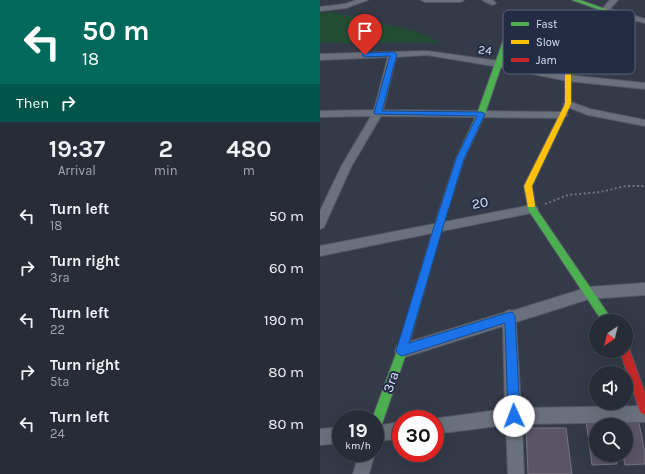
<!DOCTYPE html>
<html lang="en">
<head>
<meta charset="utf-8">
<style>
  body { margin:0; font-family:Karla,sans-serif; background:#333842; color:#f1f3f6; height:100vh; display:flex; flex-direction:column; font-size:15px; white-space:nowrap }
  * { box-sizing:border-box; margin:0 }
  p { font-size:13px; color:#a4a7ad }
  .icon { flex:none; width:22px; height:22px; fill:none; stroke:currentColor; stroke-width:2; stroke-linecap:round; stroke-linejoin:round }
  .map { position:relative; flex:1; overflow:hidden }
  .panel { display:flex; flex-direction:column; background:#272c36; width:320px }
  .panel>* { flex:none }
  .hud { background:#00695c; color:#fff; overflow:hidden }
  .needle { width:26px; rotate:215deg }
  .tools { position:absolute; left:269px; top:314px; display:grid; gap:8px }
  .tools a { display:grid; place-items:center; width:44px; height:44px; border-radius:50%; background:#272c36; box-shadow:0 4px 16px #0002,0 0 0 1px #434851; font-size:20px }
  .speed { position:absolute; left:12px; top:410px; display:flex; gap:8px; font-size:20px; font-weight:700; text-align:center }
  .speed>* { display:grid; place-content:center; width:52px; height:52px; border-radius:50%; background:#272c36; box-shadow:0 4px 16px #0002,0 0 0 1px #434851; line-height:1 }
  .speed small { font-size:10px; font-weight:400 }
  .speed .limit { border:6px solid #d22; background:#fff; color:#111 }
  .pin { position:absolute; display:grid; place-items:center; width:34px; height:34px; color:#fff; margin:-41px -17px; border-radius:50% 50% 50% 0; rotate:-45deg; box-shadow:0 0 4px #0007 }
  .pin .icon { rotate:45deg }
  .me { position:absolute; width:44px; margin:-22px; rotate:358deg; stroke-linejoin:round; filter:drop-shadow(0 0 3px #0008) }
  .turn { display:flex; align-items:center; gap:14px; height:84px; padding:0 16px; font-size:18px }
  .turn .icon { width:52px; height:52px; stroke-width:2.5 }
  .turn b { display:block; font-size:28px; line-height:34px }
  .then { display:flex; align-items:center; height:38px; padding:0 16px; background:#0003; gap:8px; font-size:15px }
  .eta { display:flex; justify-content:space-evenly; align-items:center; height:68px; text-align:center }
  .eta b { font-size:24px; font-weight:700; line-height:28px }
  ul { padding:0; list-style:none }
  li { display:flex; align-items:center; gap:12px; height:52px; padding:0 16px }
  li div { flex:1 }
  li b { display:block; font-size:15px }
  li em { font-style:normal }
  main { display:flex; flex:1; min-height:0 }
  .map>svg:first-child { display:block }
  .green { fill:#224c34 }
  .building { fill:#5a5465; stroke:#767480 }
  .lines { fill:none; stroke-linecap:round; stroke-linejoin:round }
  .street-casing { stroke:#535864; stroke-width:2 }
  .fast-casing { stroke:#535864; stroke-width:2 }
  .slow-casing { stroke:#535864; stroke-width:2 }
  .jam-casing { stroke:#535864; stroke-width:2 }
  .path { stroke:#70757f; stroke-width:2; stroke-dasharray:2 2.5; stroke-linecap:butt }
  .street { fill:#6b717c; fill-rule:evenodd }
  .fast { fill:#4caf50; fill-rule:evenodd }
  .slow { fill:#ffc107; fill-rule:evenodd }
  .jam { fill:#c62828; fill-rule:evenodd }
  .route { fill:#1a73e8; stroke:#114b97 }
  .labels { text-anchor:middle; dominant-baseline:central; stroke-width:4; stroke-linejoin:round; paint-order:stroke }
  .far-street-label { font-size:12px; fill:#dae1f1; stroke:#222c45 }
  .street-label { font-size:14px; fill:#dae1f1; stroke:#222c45 }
  .key { fill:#222c45; stroke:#596279; stroke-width:1 }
  .key-label { font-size:11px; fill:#dae1f1 }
</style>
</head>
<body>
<main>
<section class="panel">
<div class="hud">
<div class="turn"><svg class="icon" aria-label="left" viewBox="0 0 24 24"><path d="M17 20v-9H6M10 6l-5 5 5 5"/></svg><div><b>50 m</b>18</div></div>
<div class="then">Then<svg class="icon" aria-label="right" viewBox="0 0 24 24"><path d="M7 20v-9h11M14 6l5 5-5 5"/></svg></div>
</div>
<div class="eta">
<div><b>19:37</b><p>Arrival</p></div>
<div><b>2</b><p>min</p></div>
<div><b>480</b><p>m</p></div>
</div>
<ul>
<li><svg class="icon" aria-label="left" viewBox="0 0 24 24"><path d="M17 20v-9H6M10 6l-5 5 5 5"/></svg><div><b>Turn left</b><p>18</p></div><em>50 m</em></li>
<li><svg class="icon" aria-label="right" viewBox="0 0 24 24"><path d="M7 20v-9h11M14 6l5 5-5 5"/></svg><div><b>Turn right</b><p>3ra</p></div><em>60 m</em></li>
<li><svg class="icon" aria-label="left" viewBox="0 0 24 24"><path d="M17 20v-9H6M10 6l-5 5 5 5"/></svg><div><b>Turn left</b><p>22</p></div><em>190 m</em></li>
<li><svg class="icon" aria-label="right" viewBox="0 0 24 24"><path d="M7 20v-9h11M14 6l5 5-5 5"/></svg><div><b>Turn right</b><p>5ta</p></div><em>80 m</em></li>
<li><svg class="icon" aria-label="left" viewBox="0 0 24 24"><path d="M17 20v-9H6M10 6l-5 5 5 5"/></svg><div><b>Turn left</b><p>24</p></div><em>80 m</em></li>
</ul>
</section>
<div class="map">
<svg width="325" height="474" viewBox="0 0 325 474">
  <rect width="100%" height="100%" fill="#343a48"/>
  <path class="green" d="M12,12L96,31L122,43H0V13Z"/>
  <path class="building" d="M297,418H318L325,453V464L305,465L303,455H306V425H298Z
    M266,421H289V425H276V455H295L297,464L272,465Z
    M206,428H246L252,474H208Z"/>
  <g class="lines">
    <defs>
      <path id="street" d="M37,0H48L26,8L0,11V7L25,4Z
        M101,0H144L140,2H105Z
        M162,0H172L176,3L172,5Z
        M290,0H298L290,9L325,19V23L282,12L281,10Z
        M107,51L179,61L247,75L325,83V89L247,81L179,67L107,55L76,57L63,110L243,112L248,115L243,118L61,116L31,167L4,227L0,229V211L21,167L51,116L0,117V111L54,110L68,57L0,60V54Z
        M248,101L270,109L325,120V126L268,115L245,106L243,104Z
        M212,205L216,206L218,209L216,212L0,256V246Z
        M325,283V295L269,299L196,322L201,408L325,406V422L202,424L204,474H188L186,425L115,434V419H113L185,409L183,326L82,358L77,356L75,351L77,346L82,344L183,313L189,310L192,311L269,287Z
        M81,422V438L55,442V426Z
        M21,427V443L0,445V429Z
        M39,453H55L49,474H33Z"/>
      <path id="fast" d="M252,0H260L288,10L283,11Z
        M183,41L188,42L182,64L165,114L144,159L122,227L87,351L61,427L59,431L55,433V419H52L77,351L114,227L136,159L157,114Z
        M211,202L214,203L216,208L293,321H282L209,211L207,205Z"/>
      <path id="slow" d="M283,9L288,10L257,31L251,45V104L212,186L215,205L214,207H208L204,186L245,104V45L253,29Z"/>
      <path id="jam" d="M306,346L309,347L310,351L325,393V415L321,413L319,409L300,351H306Z"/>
    </defs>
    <use href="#street" class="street-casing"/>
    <use href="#fast" class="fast-casing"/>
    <use href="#slow" class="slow-casing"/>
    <use href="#jam" class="jam-casing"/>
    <path class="path" d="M225,204L248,195L280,192L306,186H325"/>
    <use href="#street" class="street"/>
    <use href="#fast" class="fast"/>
    <use href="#slow" class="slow"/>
    <use href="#jam" class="jam"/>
  </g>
  <path class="route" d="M73,52L77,54L62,111L162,112L165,114L144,159L123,227L89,343L190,312L193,313L195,316L200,416L198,421L194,422L189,421L188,416L185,323L82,356L78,354L76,351L114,227L136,159L157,116L55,114L54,113L70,56L45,57L42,55L45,53Z"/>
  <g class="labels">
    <g class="far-street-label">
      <text transform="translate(165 50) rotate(7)">24</text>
    </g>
    <g class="street-label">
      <text transform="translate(160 203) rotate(-11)">20</text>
      <text transform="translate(71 382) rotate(-71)">3ra</text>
    </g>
  </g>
  <rect x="183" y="10" width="132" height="64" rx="6" class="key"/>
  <rect x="191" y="22" width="18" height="4" fill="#4caf50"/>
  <rect x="191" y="40" width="18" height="4" fill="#ffc107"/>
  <rect x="191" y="58" width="18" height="4" fill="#c62828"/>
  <g class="key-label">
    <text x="216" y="28">Fast</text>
    <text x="216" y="46">Slow</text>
    <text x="216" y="64">Jam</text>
  </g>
</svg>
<div class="tools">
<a><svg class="needle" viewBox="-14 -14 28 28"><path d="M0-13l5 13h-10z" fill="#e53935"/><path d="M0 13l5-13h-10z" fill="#a4a7ad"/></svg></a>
<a><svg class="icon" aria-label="sound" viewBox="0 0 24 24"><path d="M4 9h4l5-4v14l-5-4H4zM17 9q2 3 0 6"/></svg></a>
<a><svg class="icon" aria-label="search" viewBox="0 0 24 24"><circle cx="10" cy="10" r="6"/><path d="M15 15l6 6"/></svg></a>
</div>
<div class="speed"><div>19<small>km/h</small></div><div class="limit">30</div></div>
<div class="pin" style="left:45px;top:55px;background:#d93025"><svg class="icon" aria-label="arrive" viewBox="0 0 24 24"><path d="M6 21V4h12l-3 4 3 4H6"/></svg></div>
<svg class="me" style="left:194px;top:416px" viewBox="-20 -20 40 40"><circle r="19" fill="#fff"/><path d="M0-13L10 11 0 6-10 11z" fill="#1a73e8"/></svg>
</div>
</main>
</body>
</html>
